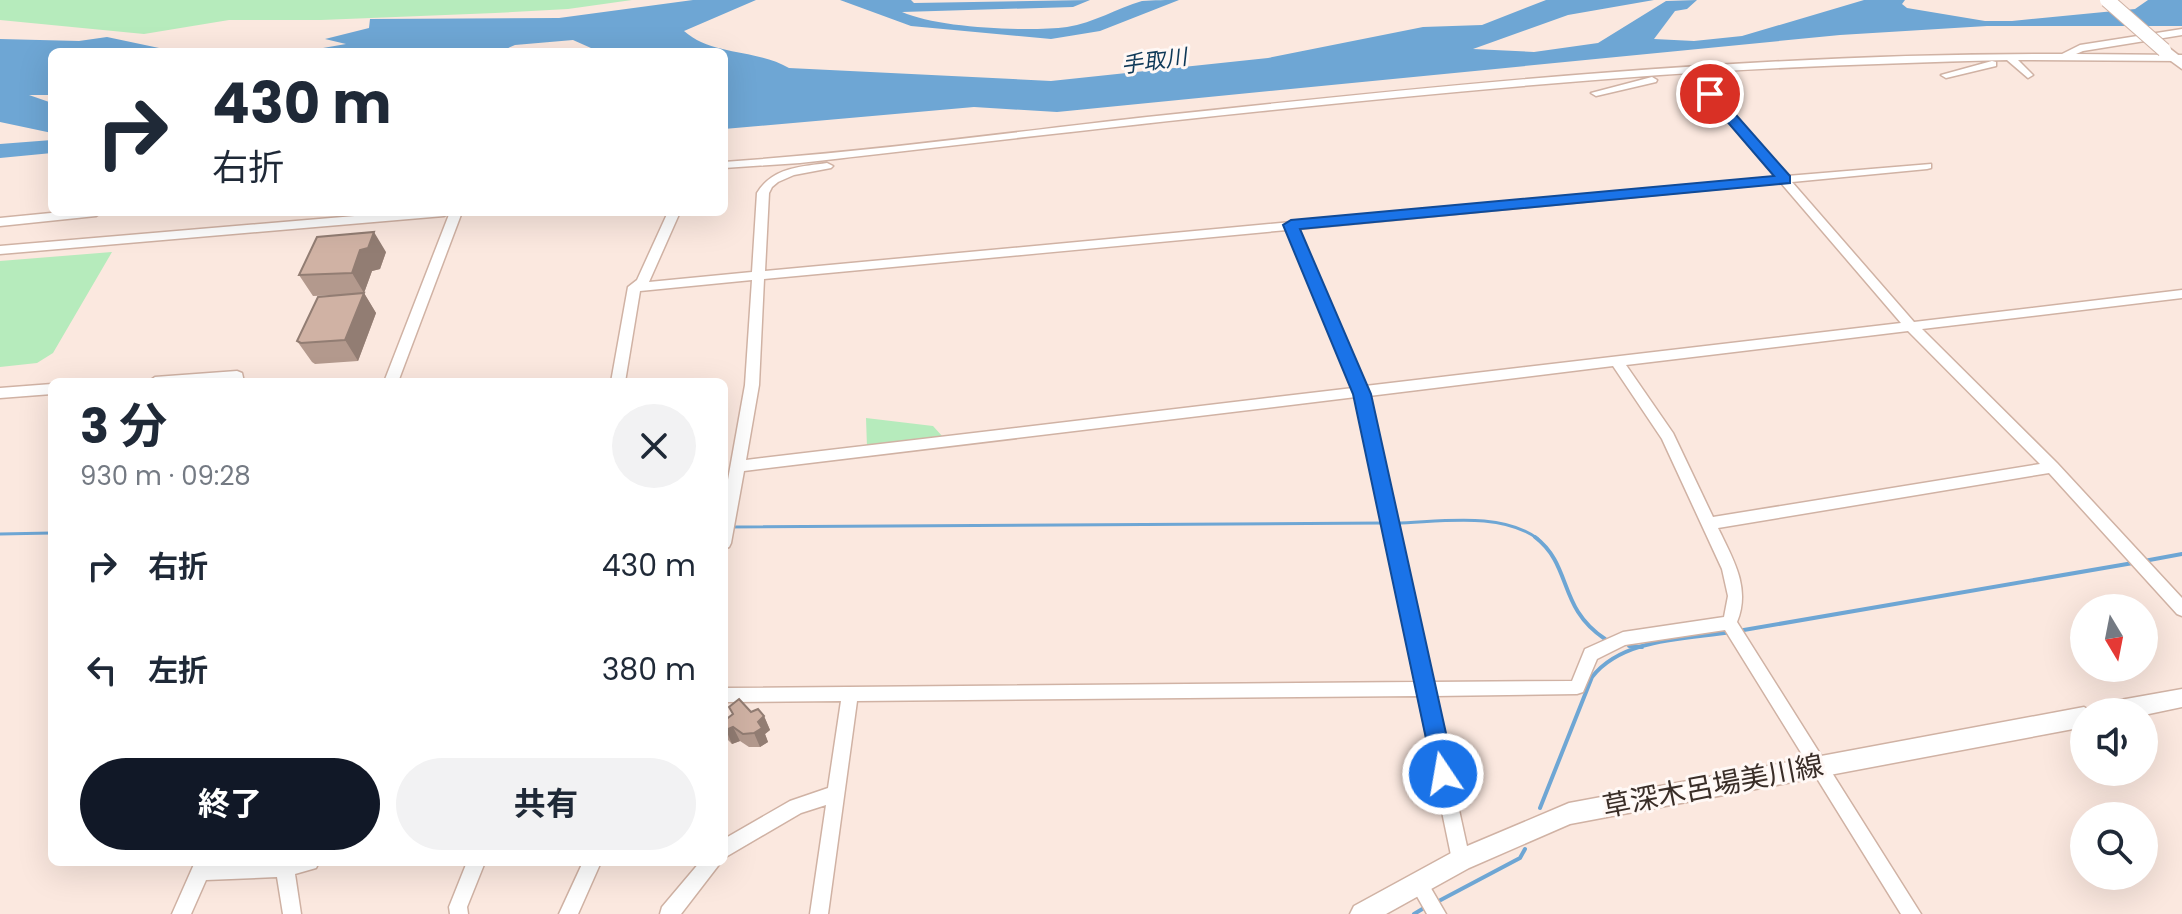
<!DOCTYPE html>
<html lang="ja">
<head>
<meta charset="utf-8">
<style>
  body { margin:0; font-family:Poppins,"Noto Sans JP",sans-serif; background:#f2f2f3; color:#1f2937; height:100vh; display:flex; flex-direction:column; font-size:30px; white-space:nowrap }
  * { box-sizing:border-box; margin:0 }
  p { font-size:26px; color:#747a83 }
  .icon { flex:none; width:44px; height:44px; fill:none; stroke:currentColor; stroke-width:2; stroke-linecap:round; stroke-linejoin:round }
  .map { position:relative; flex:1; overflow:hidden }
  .drawer { position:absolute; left:48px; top:378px; width:680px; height:488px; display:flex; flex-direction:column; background:#fff; border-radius:12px; box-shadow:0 8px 32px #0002 }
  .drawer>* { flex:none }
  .top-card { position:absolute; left:48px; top:48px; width:680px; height:168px; border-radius:12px; box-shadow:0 8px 32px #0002; background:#fff; color:#1f2937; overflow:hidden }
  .needle { width:52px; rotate:170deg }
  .controls { position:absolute; left:2070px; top:594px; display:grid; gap:16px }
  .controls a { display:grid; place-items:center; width:88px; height:88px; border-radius:50%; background:#fff; box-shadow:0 8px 32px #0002; font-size:40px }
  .pin { position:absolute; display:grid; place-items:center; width:68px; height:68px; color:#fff; margin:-34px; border:4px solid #fff; border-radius:50%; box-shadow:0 2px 8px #0007 }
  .me { position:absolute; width:88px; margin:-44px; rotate:348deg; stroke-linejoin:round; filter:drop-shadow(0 0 6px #0008) }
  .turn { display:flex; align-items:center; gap:28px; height:168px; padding:0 32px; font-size:36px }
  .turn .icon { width:104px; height:104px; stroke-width:2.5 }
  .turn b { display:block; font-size:56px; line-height:68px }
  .round { display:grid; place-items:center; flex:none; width:84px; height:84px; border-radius:42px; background:#f2f2f3 }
  .summary { display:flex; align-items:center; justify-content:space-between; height:136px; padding:0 32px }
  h1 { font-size:48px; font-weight:700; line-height:60px }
  .action { display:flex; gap:16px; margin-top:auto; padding:16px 32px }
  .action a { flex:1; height:92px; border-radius:48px; background:#111827; color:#fff; font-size:32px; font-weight:700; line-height:92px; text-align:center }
  .action a+a { background:#f2f2f3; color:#1f2937 }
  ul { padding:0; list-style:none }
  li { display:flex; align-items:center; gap:24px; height:104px; padding:0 32px }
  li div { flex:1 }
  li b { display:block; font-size:30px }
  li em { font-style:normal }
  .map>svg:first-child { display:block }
  .green { fill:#b6ebbc }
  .water { fill:#6ea6d4 }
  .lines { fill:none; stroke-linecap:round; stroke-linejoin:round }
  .stream-far1 { stroke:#6ea6d4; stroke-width:3 }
  .stream { stroke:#6ea6d4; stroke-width:4 }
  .minor-casing { stroke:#d0b2a4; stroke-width:3 }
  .major-casing { stroke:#d0b2a4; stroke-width:3 }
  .minor { fill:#fff; fill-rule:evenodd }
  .major { fill:#fff; fill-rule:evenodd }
  .major-bridge-casing { stroke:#d0b2a4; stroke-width:16; stroke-linecap:butt }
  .major-bridge { stroke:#fff; stroke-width:14 }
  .wall { fill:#b3998d }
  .shaded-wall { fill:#927d73 }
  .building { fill:#d0b2a4; stroke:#927d73; stroke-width:2 }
  .route { fill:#1a73e8; stroke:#114b97; stroke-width:2 }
  .labels { text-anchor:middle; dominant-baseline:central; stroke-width:6; stroke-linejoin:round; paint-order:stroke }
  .far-water-label { font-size:22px; font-style:italic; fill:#0e3958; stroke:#fff8f5 }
  .near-street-label { font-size:28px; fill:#392d27; stroke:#fff8f5 }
</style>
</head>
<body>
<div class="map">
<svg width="2182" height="914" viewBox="0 0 2182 914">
  <rect width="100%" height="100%" fill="#fbe8df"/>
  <path class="green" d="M0,0H632L568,9L495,13L321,20H229L144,34L0,20Z
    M112,252L53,353L37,363L0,367V261Z
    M866,418L933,426L943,437L867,447Z"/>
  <path class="water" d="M693,0H756L684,31C712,56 757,49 789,68L1051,81L1268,58L1423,27L1482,25L1546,0H1654L1568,15L1473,49L1534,52L1598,43L1666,1L1697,0L1687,9L1675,11L1654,39L1694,41L1742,36L1864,0H1905L1902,4L1907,8L1985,21H2012L2135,9L2148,0H2182V26H1987L1840,35L1057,112L974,107L724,129V52H600L573,40L515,45L499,52H300L346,44L325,39L369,28L370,19L559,18Z
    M840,0H911L914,3L1090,0L1073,7L902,12C938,28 1026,32 1067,27C1094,23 1117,8 1142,1C1153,0 1168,0 1179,0L1100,31L1051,39L911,26Z
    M107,37L178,52H52V95H29L52,103V133L0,122V39L79,41Z
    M52,140V153L0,158V144Z"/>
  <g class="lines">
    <path class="stream-far1" d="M1396,523C1440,522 1501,511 1538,539
      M724,527L1384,523
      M0,534L52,533"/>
    <path class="stream" d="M1535,537C1573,566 1557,607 1605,639
      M2144,561L2182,554
      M1738,631L2133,563
      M1629,646L1642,647
      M1540,808L1592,677C1622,638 1686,639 1731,632
      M1435,903L1520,858L1525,849
      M1414,914L1424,908"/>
    <defs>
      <path id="minor" d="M2182,29V35L2083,51L2076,54L2182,55V61L2018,60L2033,75L2028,78L2007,60C1891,63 1775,67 1660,75C1372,96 1086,130 800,163L724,168V162C865,152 1006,133 1147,117C1451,84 1756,53 2062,54L2080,45Z
        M1992,61L1996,62V66L1946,78L1941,75Z
        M1652,77L1657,80L1656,82L1596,96L1591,93Z
        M1710,91L1714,92L1787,176L1931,164V168L1927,169L1792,182L1914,322L2182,290V298L1922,329L2057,463L2182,598V616L2177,614L2049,473L1718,528C1733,559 1751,588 1737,622L1921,914H1901L1725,630L1625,645L1597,659L1583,692L1577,694L1434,696L1470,860L1467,866L1461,869L1455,866L1452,860L1418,696L857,701L828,914H810L826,805L801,813L724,858V839L790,801L828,788L841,701L724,702V688L1415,682L1356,397L744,471L731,543L729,547L724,549V502L745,385L752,280L640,291L625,382H611L628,287L637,280L668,212H680L649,282L752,272L757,193C773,167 800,167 827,163L833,166L831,168L794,175L778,182L772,187L769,193L765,271L1776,177L1706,96V92ZM1781,183L1901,323L1365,386L1298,229ZM1287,230L1353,388L746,460L759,385L764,279ZM1908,331L2040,464L1713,517L1673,433L1626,365ZM1613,366L1662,439L1722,569L1728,596L1724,617L1623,632L1585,649L1572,681L1431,682L1369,396Z
        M61,212H102L96,216L0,226V218Z
        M402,212H450L444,216L0,254V246Z
        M450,212H462L398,382H384Z
        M237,371L242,373L244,382H148L155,377Z
        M52,384V394L0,398V388Z
        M195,862H319L316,868L295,874L301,914H283L277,877L206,880L191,914H172Z
        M467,862H485L467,907L468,914H450L449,907Z
        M583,862H601L578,914H559Z
        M700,862H721L681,914H660L662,907Z
        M1419,875L1425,878L1446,914H1427L1410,884L1413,878Z"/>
      <path id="major" d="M2160,47H2168L2182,58V69L2160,53Z
        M2182,689V707L2144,715V712H2098L2101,705L2109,702Z
        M2084,707L2092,712H2084V727L1570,824L1469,868L1386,914H1350L1354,906L1453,852L1569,803Z"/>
    </defs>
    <use href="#minor" class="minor-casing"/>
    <use href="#major" class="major-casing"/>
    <use href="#minor" class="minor"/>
    <use href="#major" class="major"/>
    <defs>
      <path id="major-bridge" d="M2107,0L2164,50"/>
    </defs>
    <use href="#major-bridge" class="major-bridge-casing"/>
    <use href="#major-bridge" class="major-bridge"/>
  </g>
  <path class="wall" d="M386,252L380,269L372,271L364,293L376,313L358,361L315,364L312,362L297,341L342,295L313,296L299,275Z
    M751,712L764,716L770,730L765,734L768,742L760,747H749L740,741L732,744L724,736V721Z"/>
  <path class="shaded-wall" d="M374,232L386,252L380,269L372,271L364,293L376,313L358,361L345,340L364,293L352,273L360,250Z
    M764,716L770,730L765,734L768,742L760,747L754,733L758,722Z
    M733,727L740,741L732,744L726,730Z"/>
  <path class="building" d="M374,232L368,248L360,250L352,273L299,275L317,237Z
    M364,293L345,340L301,343L297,341L318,297Z
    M739,699L751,712L758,709L764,716L758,722L762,728L754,733L743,734L733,727L726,730L724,729V721L733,714L729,707Z"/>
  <path class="route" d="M1710,90L1715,91L1790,176V183L1300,229L1371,394L1455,774L1451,781L1443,784L1435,781L1353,394L1283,225L1291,220L1774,176L1706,97L1704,94Z"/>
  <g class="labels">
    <g class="far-water-label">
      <text transform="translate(1154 61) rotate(-8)">手取川</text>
    </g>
    <g class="near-street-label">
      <text transform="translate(1713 786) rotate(-11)">草深木呂場美川線</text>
    </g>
  </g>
</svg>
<div class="controls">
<a><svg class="needle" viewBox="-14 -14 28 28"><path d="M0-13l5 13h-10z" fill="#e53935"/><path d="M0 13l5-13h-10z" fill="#747a83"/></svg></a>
<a><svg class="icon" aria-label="sound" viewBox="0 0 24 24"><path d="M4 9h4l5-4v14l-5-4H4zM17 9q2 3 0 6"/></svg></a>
<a><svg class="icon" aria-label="search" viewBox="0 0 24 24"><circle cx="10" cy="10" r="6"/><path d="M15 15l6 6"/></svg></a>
</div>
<div class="pin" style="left:1710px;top:94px;background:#d93025"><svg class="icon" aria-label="arrive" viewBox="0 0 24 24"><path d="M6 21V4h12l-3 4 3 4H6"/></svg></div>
<svg class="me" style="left:1443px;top:774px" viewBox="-20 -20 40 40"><circle r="17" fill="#1a73e8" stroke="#fff" stroke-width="3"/><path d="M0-11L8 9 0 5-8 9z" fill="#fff"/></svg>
<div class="top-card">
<div class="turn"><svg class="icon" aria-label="right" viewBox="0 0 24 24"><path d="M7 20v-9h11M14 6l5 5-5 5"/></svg><div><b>430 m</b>右折</div></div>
</div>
<section class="drawer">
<div class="summary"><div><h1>3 分</h1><p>930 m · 09:28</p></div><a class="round"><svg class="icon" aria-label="close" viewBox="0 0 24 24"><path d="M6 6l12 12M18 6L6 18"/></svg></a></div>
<ul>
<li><svg class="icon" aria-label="right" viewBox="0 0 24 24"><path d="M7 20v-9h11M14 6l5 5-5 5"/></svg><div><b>右折</b></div><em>430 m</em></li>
<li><svg class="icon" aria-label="left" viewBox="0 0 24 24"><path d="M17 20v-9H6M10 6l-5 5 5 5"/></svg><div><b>左折</b></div><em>380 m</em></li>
</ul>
<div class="action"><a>終了</a><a>共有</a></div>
</section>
</div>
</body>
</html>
